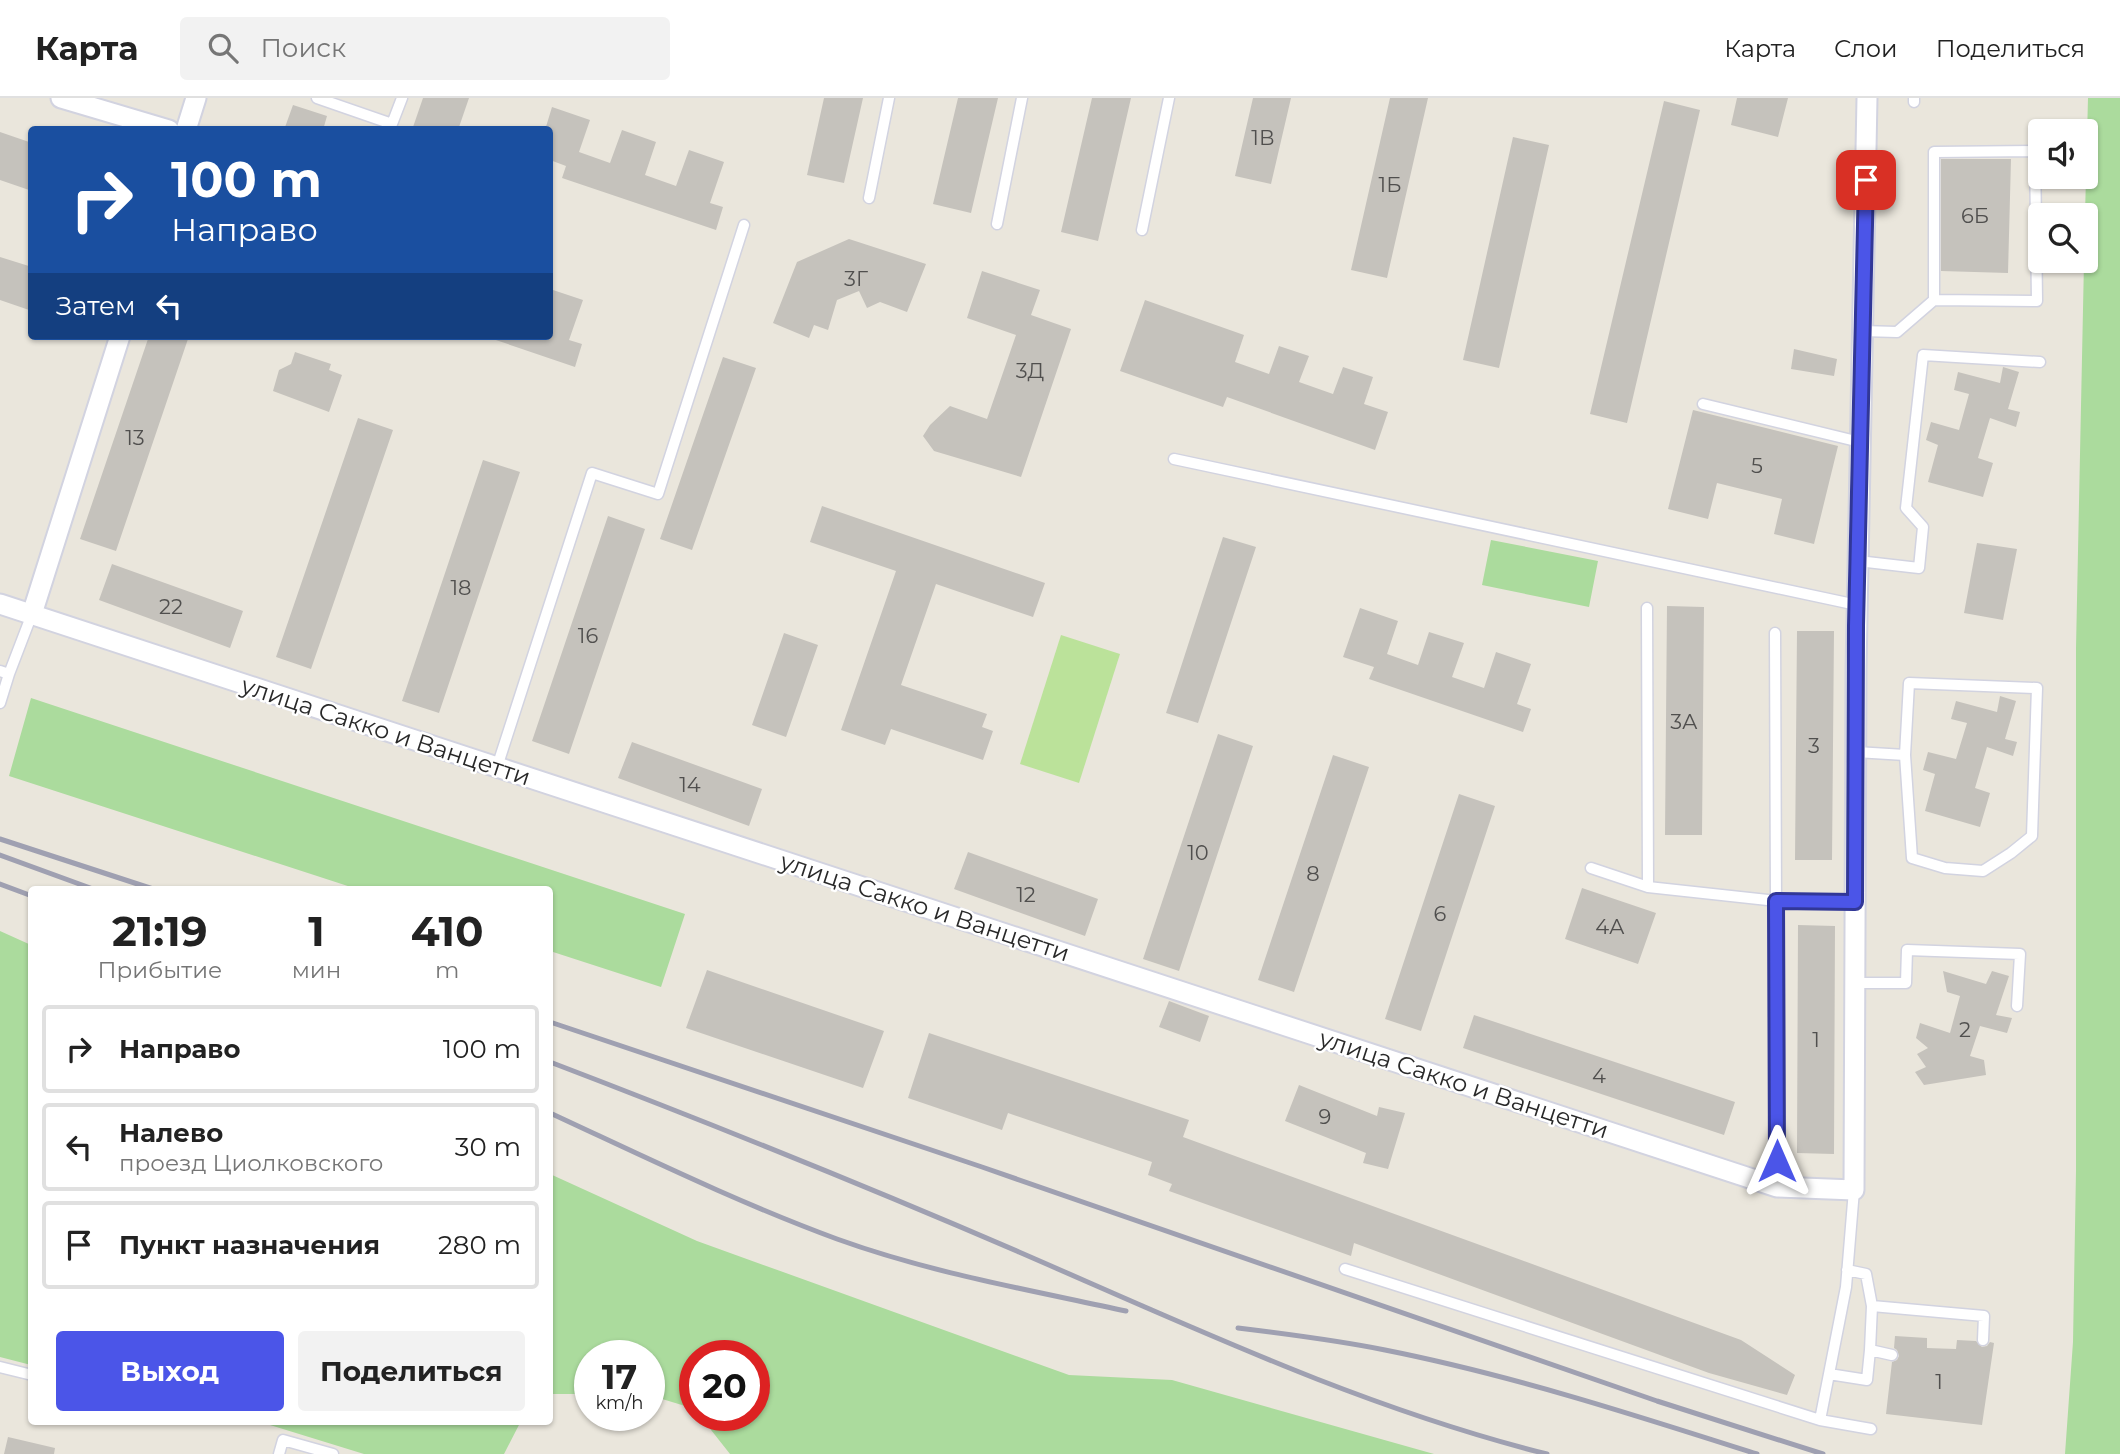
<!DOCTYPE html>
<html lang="ru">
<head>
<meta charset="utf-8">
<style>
  body { margin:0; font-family:Montserrat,sans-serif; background:#f2f2f2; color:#222; height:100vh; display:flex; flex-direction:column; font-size:26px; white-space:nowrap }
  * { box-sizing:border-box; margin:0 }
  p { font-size:23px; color:#767676 }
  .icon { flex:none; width:38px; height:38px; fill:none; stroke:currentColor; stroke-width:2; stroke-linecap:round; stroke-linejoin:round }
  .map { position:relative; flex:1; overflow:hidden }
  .drawer { position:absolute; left:28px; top:788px; width:525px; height:539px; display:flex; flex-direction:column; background:#fff; border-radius:7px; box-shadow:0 2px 5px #0004 }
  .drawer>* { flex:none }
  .guide { position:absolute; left:28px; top:28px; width:525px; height:214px; border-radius:7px; box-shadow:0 2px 5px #0004; background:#1a4fa0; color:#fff; overflow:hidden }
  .tools { position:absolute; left:2028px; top:21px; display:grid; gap:14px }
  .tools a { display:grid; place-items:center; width:70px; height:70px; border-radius:7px; background:#fff; box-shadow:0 2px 5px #0004; font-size:35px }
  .speed { position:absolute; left:574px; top:1242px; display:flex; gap:14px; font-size:35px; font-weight:700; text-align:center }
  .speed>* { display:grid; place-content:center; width:91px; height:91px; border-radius:50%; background:#fff; box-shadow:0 2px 5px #0004; line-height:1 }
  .speed small { font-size:18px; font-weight:400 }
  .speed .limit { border:10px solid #d22; background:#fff; color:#111 }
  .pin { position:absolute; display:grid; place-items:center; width:60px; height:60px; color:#fff; margin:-30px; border-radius:14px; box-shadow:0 4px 10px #0006 }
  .me { position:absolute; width:77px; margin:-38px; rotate:0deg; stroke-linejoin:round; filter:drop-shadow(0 0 5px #0008) }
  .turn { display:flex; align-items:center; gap:24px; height:147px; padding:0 28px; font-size:32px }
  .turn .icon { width:91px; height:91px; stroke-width:2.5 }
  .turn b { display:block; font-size:49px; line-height:60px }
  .then { display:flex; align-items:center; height:66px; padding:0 28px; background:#0003; gap:14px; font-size:26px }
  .eta { display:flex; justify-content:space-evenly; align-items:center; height:119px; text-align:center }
  .eta b { font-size:42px; font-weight:700; line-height:49px }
  .action { display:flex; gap:14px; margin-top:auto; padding:14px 28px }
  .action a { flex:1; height:80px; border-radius:7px; background:#4b55e8; color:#fff; font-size:28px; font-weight:700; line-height:80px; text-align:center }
  .action a+a { background:#f2f2f2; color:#222 }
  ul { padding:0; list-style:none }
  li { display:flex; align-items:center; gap:21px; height:88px; margin:0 14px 10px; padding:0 14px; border:4px solid #e0e0e0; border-radius:7px }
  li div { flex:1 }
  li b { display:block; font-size:26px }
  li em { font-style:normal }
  header { display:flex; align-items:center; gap:42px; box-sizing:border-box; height:98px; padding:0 35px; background:#fff; border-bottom:2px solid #e0e0e0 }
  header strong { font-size:33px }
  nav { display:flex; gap:38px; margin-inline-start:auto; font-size:24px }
  .search { width:490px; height:63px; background:#f2f2f2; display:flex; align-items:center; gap:18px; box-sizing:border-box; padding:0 24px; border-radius:7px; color:#767676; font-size:26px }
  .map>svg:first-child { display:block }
  .green { fill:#abdb9d }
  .pitch { fill:#bbe29a }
  .building { fill:#c5c2bc }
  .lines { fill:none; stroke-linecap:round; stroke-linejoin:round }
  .service-casing { stroke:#d2d3e0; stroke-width:13 }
  .minor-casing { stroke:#d2d3e0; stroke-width:23 }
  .service { stroke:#fff; stroke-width:10 }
  .minor { stroke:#fff; stroke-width:19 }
  .rail { stroke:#9fa0b1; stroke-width:5 }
  .route-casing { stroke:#313797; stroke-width:18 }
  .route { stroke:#4b55e8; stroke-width:12 }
  .labels { text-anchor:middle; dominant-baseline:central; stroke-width:5; stroke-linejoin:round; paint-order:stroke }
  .number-label { font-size:21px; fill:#504f4e }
  .street-label { font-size:24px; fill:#292929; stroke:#fff }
</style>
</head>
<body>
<header>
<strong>Карта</strong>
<div class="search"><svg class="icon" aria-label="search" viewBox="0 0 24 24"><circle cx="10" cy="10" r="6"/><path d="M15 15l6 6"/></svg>Поиск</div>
<nav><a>Карта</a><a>Слои</a><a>Поделиться</a></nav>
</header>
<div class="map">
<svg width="2120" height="1356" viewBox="0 0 2120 1356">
  <rect width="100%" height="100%" fill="#eae6dc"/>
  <path class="green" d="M2088,0H2120V1356H2065L2073,1244L2076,1073V550L2084,163H2086L2085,117Z
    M1491,442L1598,463L1589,509L1482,487Z
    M31,600L685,816L661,889L550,853V791H357L9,678Z
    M0,833L31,847V1267L0,1259Z
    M550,1076L697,1143L1069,1277L1172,1282L1434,1356H730L700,1318H754V1258H695V1311L649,1297V1258H590V1296H550Z
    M257,1323H521L504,1356H364Z"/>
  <path class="pitch" d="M1061,537L1120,556L1079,685L1020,666Z"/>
  <path class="building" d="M423,0H469L458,32H412Z
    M824,0H863L844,85L807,77Z
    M958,0H998L971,115L933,106Z
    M1092,0H1131L1098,143L1061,134Z
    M1253,0H1291L1271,86L1235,78Z
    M1390,0H1428L1387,180L1351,172Z
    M1737,0H1788L1778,39L1731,27Z
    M1664,3L1700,12L1627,325L1590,316Z
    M293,7L327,18L323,32H284Z
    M552,9L590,22L579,54L610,65L622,32L656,44L645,77L676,88L689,52L724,64L710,105L723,109L716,132L562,80L566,68L550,62V32H545Z
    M0,34L32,45V93L0,82Z
    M1513,39L1549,47L1499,270L1463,262Z
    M1941,61H2011L2008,175L1941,173Z
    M849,141L926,166L907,214L880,204L867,210L859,193L837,202L828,232L814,227L809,240L773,225L797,164Z
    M0,159L32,169V213L0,202Z
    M982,173L1040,192L1031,217L1071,231L1021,379L934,353L923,338L930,327L950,308L987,321L1016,237L967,220Z
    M550,191L583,202L569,242L582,246L575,269L490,240L491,238H550Z
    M1145,202L1244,237L1235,264L1269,276L1279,248L1309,258L1299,284L1333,296L1343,269L1373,279L1364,306L1388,314L1375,352L1227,299L1223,309L1120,273Z
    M149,238H189L116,453L80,441Z
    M1794,251L1837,261L1834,278L1791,271Z
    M295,254L331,266L329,272L342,277L329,314L273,293L279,272L291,266Z
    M723,259L756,270L692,452L660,441Z
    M2003,269L2019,274L2008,311L2020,314L2016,329L1990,320L1978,360L1993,365L1983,399L1928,384L1938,347L1926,342L1931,324L1959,332L1969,296L1954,292L1958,274L2000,285Z
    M1693,312L1838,348L1814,446L1774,436L1782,401L1717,385L1708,421L1668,411Z
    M358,320L393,332L311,571L276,559Z
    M483,362L520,374L439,615L402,603Z
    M822,408L1045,485L1033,519L936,486L901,587L987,616L982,629L993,633L983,662L891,631L885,647L841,632L896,473L810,444Z
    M608,418L645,431L569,656L532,643Z
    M1223,439L1256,449L1198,625L1166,615Z
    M1977,445L2017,451L2003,522L1964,515Z
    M112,466L243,513L230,550L99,502Z
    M1667,508L1704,509L1702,737H1665Z
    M1360,510L1398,523L1387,556L1418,567L1429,534L1464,545L1452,579L1484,590L1496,554L1531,566L1517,606L1531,611L1523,634L1369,581L1374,569L1343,559Z
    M1797,533H1834L1832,762H1795Z
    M784,535L818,547L786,639L752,627Z
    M2000,598L2016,603L2005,641L2017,644L2013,658L1987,649L1975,690L1990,695L1980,729L1925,713L1935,676L1923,672L1928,654L1956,661L1967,625L1951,621L1956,603L1997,614Z
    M1218,636L1253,648L1179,873L1143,861Z
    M632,644L762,691L749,728L618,680Z
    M1333,657L1369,669L1294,894L1258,882Z
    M1459,696L1495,708L1421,933L1385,921Z
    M968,754L1098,801L1085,838L954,791Z
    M1582,790L1656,815L1638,866L1565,841Z
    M1798,827L1835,828L1834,1056L1797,1055Z
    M707,872L884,933L863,990L686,930Z
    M1943,873L1986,886L1992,873L2009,878L1996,917L2012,920L2007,935L1980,928L1970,958L1984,962L1986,977L1924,987L1915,974L1926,969L1917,956L1928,950L1916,940L1920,925L1950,935L1960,898L1947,894Z
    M1169,903L1209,918L1200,944L1159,929Z
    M1474,917L1735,1004L1724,1037L1463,950Z
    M929,935L1189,1022L1183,1039L1741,1242L1795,1277L1787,1297L1709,1275L1354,1145L1351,1158L1169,1093L1172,1086L1148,1077L1152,1064L1008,1015L1002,1032L908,1000Z
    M1299,987L1377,1018L1379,1009L1405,1015L1388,1071L1363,1065L1366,1055L1285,1023Z
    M1895,1238L1927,1240V1250L1956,1251L1957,1242L1976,1243L1982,1249L1987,1248L1990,1244L1994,1245L1982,1327L1886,1316L1892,1264L1897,1262L1899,1258L1897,1252L1894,1250Z
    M8,1339L55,1350L54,1356H4Z"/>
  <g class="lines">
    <defs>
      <path id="service" d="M317,0L392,26L402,0
        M1914,4V0
        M869,100L889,0
        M997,126L1022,0
        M1142,132L1169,0
        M1862,233L1897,234L1934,202L2037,203L2035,53L1934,54V202
        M1703,306L1860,344
        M1174,361L1857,507
        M1858,463L1919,470L1923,429L1906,410L1923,257L2040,264
        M1647,510L1648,789
        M1775,535L1777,1089
        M0,573L9,576L32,516
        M0,605L9,576
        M1856,654L1905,657L1909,585L2037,590L2032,738L2011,755L1983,773L1945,770L1912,760L1905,657
        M497,669L592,375L658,396L744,127
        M1591,770L1648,789L1777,803L1855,804
        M1855,885H1906L1907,852L2020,856L2017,908
        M1854,1092L1846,1189L1820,1322L1871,1331
        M1345,1171L1820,1322
        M1847,1172L1866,1176L1872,1208L1984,1218L1983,1242
        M1872,1208L1870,1252L1892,1257
        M0,1269L32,1277
        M1829,1276L1867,1282L1870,1252
        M279,1356L283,1342L333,1356"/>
      <path id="minor" d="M61,0L169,32
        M186,32L196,0
        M0,506L1777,1089L1854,1092L1856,572L1867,0
        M32,516L120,238"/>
    </defs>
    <use href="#service" class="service-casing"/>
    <use href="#minor" class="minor-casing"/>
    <use href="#service" class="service"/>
    <use href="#minor" class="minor"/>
    <path class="rail" d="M0,741L153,791
      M0,757L93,791
      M0,786L32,798
      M550,924L982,1069L1657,1303L1823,1356
      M550,964C707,1024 864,1087 1019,1154C1192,1229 1363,1310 1547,1356
      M550,1015C645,1059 739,1105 837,1141C931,1175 1030,1192 1126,1213
      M1238,1230C1287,1236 1336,1242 1385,1252C1511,1277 1635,1317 1757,1356"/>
  </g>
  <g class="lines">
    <defs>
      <path id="route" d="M1777,1063L1776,803L1855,804L1856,528L1866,82"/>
    </defs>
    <use href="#route" class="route-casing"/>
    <use href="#route" class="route"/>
  </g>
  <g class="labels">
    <g class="number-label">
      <text x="1263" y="39">1В</text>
      <text x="1390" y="86">1Б</text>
      <text x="1975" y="117">6Б</text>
      <text x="856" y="180">3Г</text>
      <text x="1030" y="272">3Д</text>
      <text x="135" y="339">13</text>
      <text x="1757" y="367">5</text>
      <text x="461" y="489">18</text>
      <text x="171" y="508">22</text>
      <text x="588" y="537">16</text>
      <text x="1684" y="623">3А</text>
      <text x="1814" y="647">3</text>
      <text x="690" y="686">14</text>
      <text x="1198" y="754">10</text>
      <text x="1313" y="775">8</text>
      <text x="1026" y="796">12</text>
      <text x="1440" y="815">6</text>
      <text x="1610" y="828">4А</text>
      <text x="1965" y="931">2</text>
      <text x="1816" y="941">1</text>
      <text x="1599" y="977">4</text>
      <text x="1325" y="1018">9</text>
      <text x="1939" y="1283">1</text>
    </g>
    <g class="street-label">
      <text transform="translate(386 633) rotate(18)">улица Сакко и Ванцетти</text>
      <text transform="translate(925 809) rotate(18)">улица Сакко и Ванцетти</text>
      <text transform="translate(1464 986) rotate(18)">улица Сакко и Ванцетти</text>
    </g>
  </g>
</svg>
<div class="tools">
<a><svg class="icon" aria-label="sound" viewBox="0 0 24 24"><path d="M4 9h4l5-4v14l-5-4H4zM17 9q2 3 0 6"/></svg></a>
<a><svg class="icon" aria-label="search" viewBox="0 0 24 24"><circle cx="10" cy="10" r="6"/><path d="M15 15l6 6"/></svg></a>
</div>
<div class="speed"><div>17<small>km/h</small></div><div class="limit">20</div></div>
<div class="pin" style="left:1866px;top:82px;background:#d93025"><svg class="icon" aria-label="arrive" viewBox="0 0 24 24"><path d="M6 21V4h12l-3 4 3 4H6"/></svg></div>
<svg class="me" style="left:1777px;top:1063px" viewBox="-20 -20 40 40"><path d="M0-17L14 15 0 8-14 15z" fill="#4b55e8" stroke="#fff" stroke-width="4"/></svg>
<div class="guide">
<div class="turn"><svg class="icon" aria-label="right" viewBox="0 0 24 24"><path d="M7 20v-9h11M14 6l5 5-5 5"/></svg><div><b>100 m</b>Направо</div></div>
<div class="then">Затем<svg class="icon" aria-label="left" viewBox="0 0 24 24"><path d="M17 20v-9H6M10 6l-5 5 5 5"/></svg></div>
</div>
<section class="drawer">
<div class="eta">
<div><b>21:19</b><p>Прибытие</p></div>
<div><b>1</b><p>мин</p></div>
<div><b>410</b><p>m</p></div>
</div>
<ul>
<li><svg class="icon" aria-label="right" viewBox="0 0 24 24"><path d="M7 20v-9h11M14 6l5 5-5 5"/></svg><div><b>Направо</b></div><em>100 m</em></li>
<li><svg class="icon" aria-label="left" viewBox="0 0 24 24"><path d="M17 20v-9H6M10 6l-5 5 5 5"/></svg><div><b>Налево</b><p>проезд Циолковского</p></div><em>30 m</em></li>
<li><svg class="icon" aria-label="arrive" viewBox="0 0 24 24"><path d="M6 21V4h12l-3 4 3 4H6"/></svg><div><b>Пункт назначения</b></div><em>280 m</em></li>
</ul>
<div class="action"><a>Выход</a><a>Поделиться</a></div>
</section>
</div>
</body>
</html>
